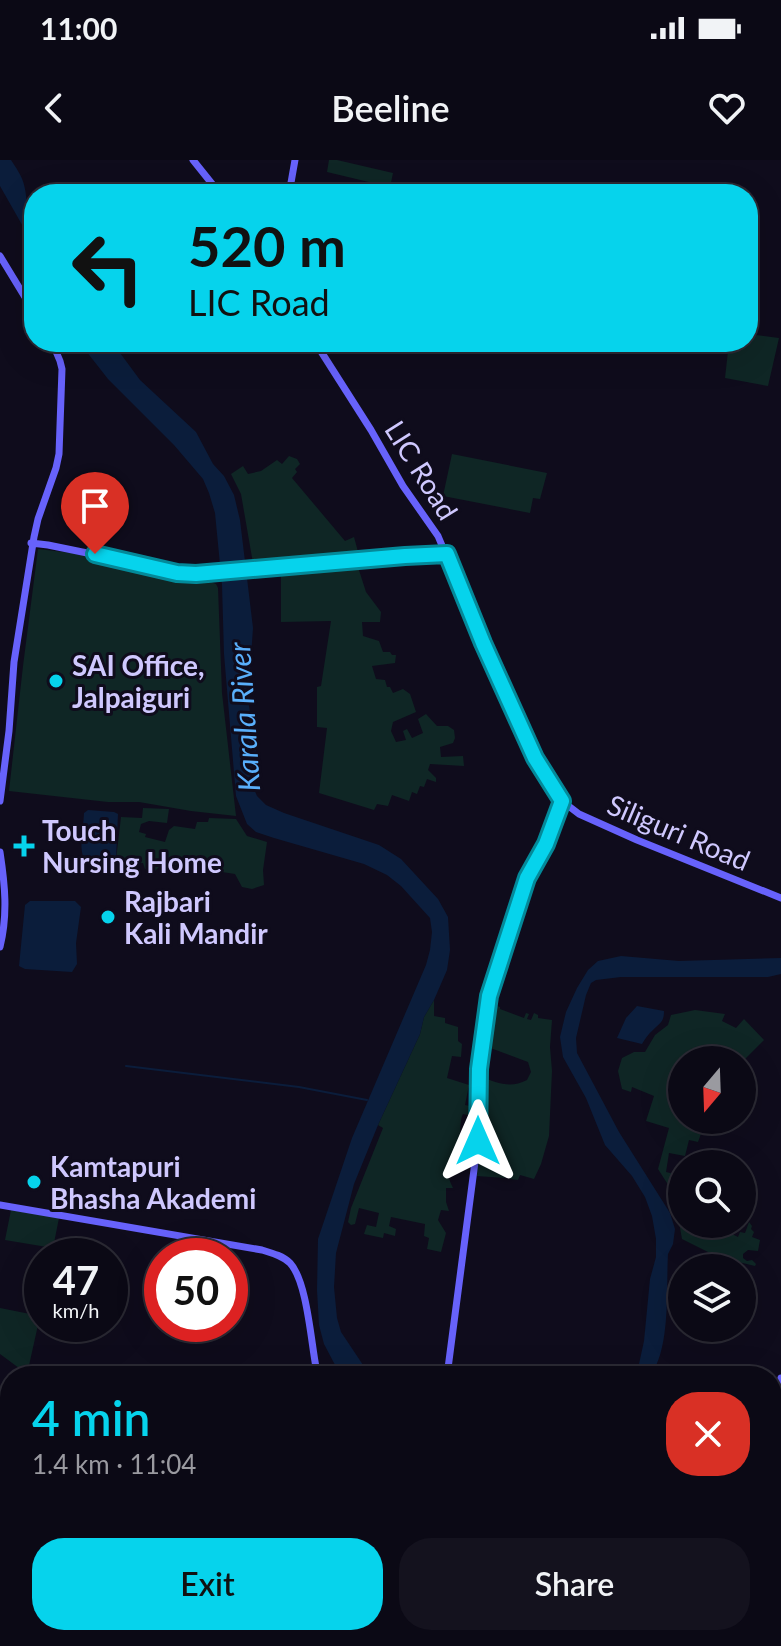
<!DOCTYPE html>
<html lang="en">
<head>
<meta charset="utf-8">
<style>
  body { margin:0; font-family:Lato,sans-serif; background:#14121e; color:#f1f3f6; height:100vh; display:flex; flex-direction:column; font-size:30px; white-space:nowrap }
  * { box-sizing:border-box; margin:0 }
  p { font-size:26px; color:#9a9aa0 }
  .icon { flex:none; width:44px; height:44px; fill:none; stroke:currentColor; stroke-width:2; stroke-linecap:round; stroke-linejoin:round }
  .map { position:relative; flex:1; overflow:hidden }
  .details { position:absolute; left:0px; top:1206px; width:782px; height:280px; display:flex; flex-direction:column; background:#0b0915; border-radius:32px 32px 0 0; box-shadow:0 8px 32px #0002,0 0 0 2px #2b2a34 }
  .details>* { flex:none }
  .hud { position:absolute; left:24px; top:24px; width:734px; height:168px; border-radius:32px; box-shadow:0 8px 32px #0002,0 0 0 2px #2b2a34; background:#06d3ec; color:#111; overflow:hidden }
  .needle { width:52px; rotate:199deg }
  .buttons { position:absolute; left:668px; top:886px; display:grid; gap:16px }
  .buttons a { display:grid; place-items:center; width:88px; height:88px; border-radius:50%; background:#0b0915; box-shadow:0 8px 32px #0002,0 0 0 2px #2b2a34; font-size:40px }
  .speed { position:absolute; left:24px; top:1078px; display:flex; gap:16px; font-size:40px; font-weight:700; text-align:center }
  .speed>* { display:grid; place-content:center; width:104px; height:104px; border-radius:50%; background:#0b0915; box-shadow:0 8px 32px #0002,0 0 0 2px #2b2a34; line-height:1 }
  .speed small { font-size:20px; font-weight:400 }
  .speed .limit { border:12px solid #d22; background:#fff; color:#111 }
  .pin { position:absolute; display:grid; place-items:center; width:68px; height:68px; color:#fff; margin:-82px -34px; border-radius:50% 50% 50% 0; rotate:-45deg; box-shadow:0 0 8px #0007 }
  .pin .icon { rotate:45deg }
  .me { position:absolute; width:88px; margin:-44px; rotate:0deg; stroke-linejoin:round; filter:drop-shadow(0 0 6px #0008) }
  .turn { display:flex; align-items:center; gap:28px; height:168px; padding:0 32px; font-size:36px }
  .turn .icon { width:104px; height:104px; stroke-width:2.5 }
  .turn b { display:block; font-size:56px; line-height:68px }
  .round { display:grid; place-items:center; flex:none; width:84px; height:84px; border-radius:32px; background:#14121e }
  .overview { display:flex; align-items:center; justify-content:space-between; height:136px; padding:0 32px }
  h1 { font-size:48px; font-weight:600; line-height:60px; color:#06d3ec }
  .primary-button { display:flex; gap:16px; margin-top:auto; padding:16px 32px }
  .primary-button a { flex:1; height:92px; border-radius:32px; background:#06d3ec; color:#111; font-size:32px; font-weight:600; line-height:92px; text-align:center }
  .primary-button a+a { background:#14121e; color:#f1f3f6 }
  .status { display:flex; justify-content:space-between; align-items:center; height:56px; padding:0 40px; background:#0b0915; direction:ltr }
  .status svg { height:22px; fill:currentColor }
  header { display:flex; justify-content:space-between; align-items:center; height:104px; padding:0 32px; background:#0b0915; font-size:36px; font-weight:600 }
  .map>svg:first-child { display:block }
  .green { fill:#0f2625 }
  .water { fill:#0b1d3b }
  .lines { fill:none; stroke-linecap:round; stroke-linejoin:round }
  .stream { stroke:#0b1d3b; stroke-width:2 }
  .secondary { stroke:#6762fb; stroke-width:7 }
  .highway { stroke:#fa469b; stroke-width:9 }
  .route-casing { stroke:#048999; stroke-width:20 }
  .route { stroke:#06d3ec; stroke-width:14 }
  .poi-dot { fill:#06d3ec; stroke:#0f0c1c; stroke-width:3 }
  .labels { text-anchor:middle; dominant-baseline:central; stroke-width:6; stroke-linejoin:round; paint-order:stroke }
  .street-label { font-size:28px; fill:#cfc8fe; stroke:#0f0c1c }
  .poi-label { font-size:28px; font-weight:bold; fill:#cfc8fe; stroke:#0f0c1c; text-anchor:start }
  .water-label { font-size:30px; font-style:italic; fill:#59affb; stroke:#0f0c1c }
</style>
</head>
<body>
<div class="status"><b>11:00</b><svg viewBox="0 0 49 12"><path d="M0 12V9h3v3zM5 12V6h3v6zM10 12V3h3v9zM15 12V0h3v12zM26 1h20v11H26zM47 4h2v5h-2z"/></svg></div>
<header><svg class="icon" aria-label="back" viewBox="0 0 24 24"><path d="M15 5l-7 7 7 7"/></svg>Beeline<svg class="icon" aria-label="heart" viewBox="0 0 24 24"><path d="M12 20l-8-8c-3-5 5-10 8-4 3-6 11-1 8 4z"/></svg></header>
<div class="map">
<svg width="781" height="1486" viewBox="0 0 781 1486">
  <rect width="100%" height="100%" fill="#0f0c1c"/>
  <path class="green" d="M329,0H337L393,13L389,32L372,28L373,23L327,12Z
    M748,174L779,178L768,226L725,218L729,182H748Z
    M452,294L547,313L540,339L533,338L530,353L443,336Z
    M289,296L297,299L300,304L295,309L297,312L292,318L345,381L354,377L360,399L254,409L241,334L231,314L243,306L248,314L261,311L277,300L282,304Z
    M38,389L72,393L177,415L198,417L216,424L218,428L222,533L236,656L191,651L139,642H108L9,631L23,506Z
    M358,407L366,432L381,452L380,462H362L363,476L379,481L383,492H390L392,495H396L395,503L372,506L376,519L385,520L387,527H390L393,533L403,529L410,534L416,552L393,562L391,571L396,582L406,580L403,571L407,569L412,578L423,573L418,559L426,554L437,566H448L454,570L455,578L453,583L440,587L441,597L463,596L464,606L430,604L428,610L436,618V622L427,619L424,627L420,626L417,634L412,632L409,641L392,635L388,646L377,644L374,650L319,633L327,568L317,567V527L321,526L331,461L281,462V415L292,411Z
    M143,648L169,649L167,663L149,661L141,664L139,672L146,674L145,677L165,682L169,670L174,666L195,669L197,662H208L209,658L236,659L247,676L267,682L263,710L264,725L252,729L242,727L235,714L170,704H162L155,711L145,709L143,703C125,703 124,717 105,710V706L113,705L116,700L121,657L142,658Z
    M434,840V856L445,858V863L458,867V881L462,884L461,897L452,896L447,918L469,925L465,945L475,947V957L463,954C459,961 461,980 458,990C444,1000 446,1014 453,1028H446V1042L449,1051L441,1050L438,1060L446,1073L441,1092L427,1089L429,1078L424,1076L425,1064L391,1057L389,1066L396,1069L395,1076L384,1073L383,1078L364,1074L367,1065L376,1067L379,1053L359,1048L355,1064L351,1065L348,1062L351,1048L383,968L378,965L420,874L424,857Z
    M492,844L500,847V849L524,858L526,853L529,854L527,859L531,860L534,853L538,855V858L552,860L550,887L552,911L549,976L541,1004L534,1019L520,1015L518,1020L510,1019V1016H506L505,1018L477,1016L480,981V916C497,923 510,929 527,920L531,912L528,902L485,886Z
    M695,850L725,854L722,861L736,868L744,859L764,880L742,902V900H682V960H706L698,982L689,980L685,996L669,993L666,1012L682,1016V1064H723L726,1071L738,1077L740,1072L745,1073L749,1062L752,1066L751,1069L754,1072L752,1077L760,1080L758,1091L748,1090L743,1094V1098L747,1101L752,1100L756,1104L755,1106L718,1097L682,1079L674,1034L658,1009L669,968L646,961L654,936L632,927L631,932L622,929L618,911L622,898L634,892H645L655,875L668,865L671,855Z
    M11,1050L59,1058L53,1088L5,1080Z
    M0,1148L40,1156L28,1210L23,1211L0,1194Z"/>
  <path class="water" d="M0,0H11C23,18 25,22 27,44L34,49V93L25,70L0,26Z
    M79,182H112L140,220L196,272L213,304L224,316L234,335L240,360L253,468L248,540L256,588L254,629L257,636L266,645L284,653L379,685L401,699L438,739L448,757L450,790L447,810L434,840L424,857L420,874L378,965L354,1024L336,1093L334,1127L337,1158L341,1172L363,1205L376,1216H343L334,1203L324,1184L319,1165L317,1130L318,1079L352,978L426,805L430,790L432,772L430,758L401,726L387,715L364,704L274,678L256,672L247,664L236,636L224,494L222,425L215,353L209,333L203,319L174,285L108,219Z
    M88,650L114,652L118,654L116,699L114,704C70,716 83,679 84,653Z
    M30,741H75L81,747L76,783L77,804L72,812L25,809L19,806L25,745Z
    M621,796L679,801L781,798V814L768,817H621L596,820L591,823L586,835L576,878L577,893L619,972L670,1053L675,1069L673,1084L668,1094C666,1129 671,1188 650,1216H631L639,1204L644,1181L650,1119L656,1097V1079L652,1056L645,1037L632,1016L605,985L586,938L563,897L560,877L566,852L577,828L588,810L598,801Z
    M637,846L664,851C664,862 660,863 653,870C648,874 645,879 642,884L617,878L626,858Z"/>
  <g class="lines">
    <path class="stream" d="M126,906L299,927L367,940"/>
    <path class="secondary" d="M193,0L213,25L233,34
      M289,34L295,0
      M0,96L34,152
      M315,182L371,270L403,326L438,376L483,483L535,598L562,641L579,654L637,680L781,738
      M31,383L48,385L190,414L447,394
      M0,641L9,571L14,502L34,377L38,359L56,308L59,294L62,209L60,201L52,182
      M0,692C5,725 8,754 0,787
      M0,1045L262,1090C272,1093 283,1096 290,1103C307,1121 311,1182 316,1207L319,1216
      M447,1216L478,979L479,909L489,836L527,718L546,684L562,641
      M772,1282L781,1218
      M486,1486L484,1478L492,1486"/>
    <path class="highway" d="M772,1462L781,1461
      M772,1474L781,1472
      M465,1486L484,1478
      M554,1486L629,1476
      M684,1486L755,1476"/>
  </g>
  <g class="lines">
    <defs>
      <path id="route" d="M95,394L177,413L196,414L405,396L447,394L483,483L535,598L562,641L546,684L527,718L489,836L479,909L478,981"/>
    </defs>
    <use href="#route" class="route-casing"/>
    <use href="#route" class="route"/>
  </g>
  <g class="poi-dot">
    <circle cx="56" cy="521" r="8"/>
    <path d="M20 674h8v8h8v8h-8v8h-8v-8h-8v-8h8z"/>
    <circle cx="108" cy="757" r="8"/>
    <circle cx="34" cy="1022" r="8"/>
  </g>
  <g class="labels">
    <g class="street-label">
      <text transform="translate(422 310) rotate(58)">LIC Road</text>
      <text transform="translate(679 672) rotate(23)">Siliguri Road</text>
    </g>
    <g class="poi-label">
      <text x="72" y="505">SAI Office,<tspan x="72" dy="32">Jalpaiguri</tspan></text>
      <text x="42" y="670">Touch<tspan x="42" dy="32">Nursing Home</tspan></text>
      <text x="124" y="741">Rajbari<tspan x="124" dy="32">Kali Mandir</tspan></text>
      <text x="50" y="1006">Kamtapuri<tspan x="50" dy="32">Bhasha Akademi</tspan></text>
    </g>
    <g class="water-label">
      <text transform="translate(243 557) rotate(-94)">Karala River</text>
    </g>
  </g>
</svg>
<div class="buttons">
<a><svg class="needle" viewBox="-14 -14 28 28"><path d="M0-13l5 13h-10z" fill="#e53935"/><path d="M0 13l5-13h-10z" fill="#9a9aa0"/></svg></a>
<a><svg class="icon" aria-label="search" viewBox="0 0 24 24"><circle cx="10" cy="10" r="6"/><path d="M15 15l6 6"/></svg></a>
<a><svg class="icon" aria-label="layers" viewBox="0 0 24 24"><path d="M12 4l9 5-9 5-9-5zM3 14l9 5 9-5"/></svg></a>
</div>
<div class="speed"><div>47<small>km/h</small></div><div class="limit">50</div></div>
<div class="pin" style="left:95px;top:394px;background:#d93025"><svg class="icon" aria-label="arrive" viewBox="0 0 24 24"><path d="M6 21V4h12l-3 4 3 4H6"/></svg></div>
<svg class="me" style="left:478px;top:981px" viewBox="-20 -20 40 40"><path d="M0-17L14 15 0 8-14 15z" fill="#06d3ec" stroke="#fff" stroke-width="4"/></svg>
<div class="hud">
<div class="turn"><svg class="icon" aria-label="left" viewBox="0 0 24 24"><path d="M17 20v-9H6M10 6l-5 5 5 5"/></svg><div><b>520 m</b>LIC Road</div></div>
</div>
<section class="details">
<div class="overview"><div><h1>4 min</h1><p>1.4 km · 11:04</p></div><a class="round" style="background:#d93025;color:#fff"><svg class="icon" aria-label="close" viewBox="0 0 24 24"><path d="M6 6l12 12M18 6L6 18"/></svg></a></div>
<div class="primary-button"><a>Exit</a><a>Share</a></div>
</section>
</div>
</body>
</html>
